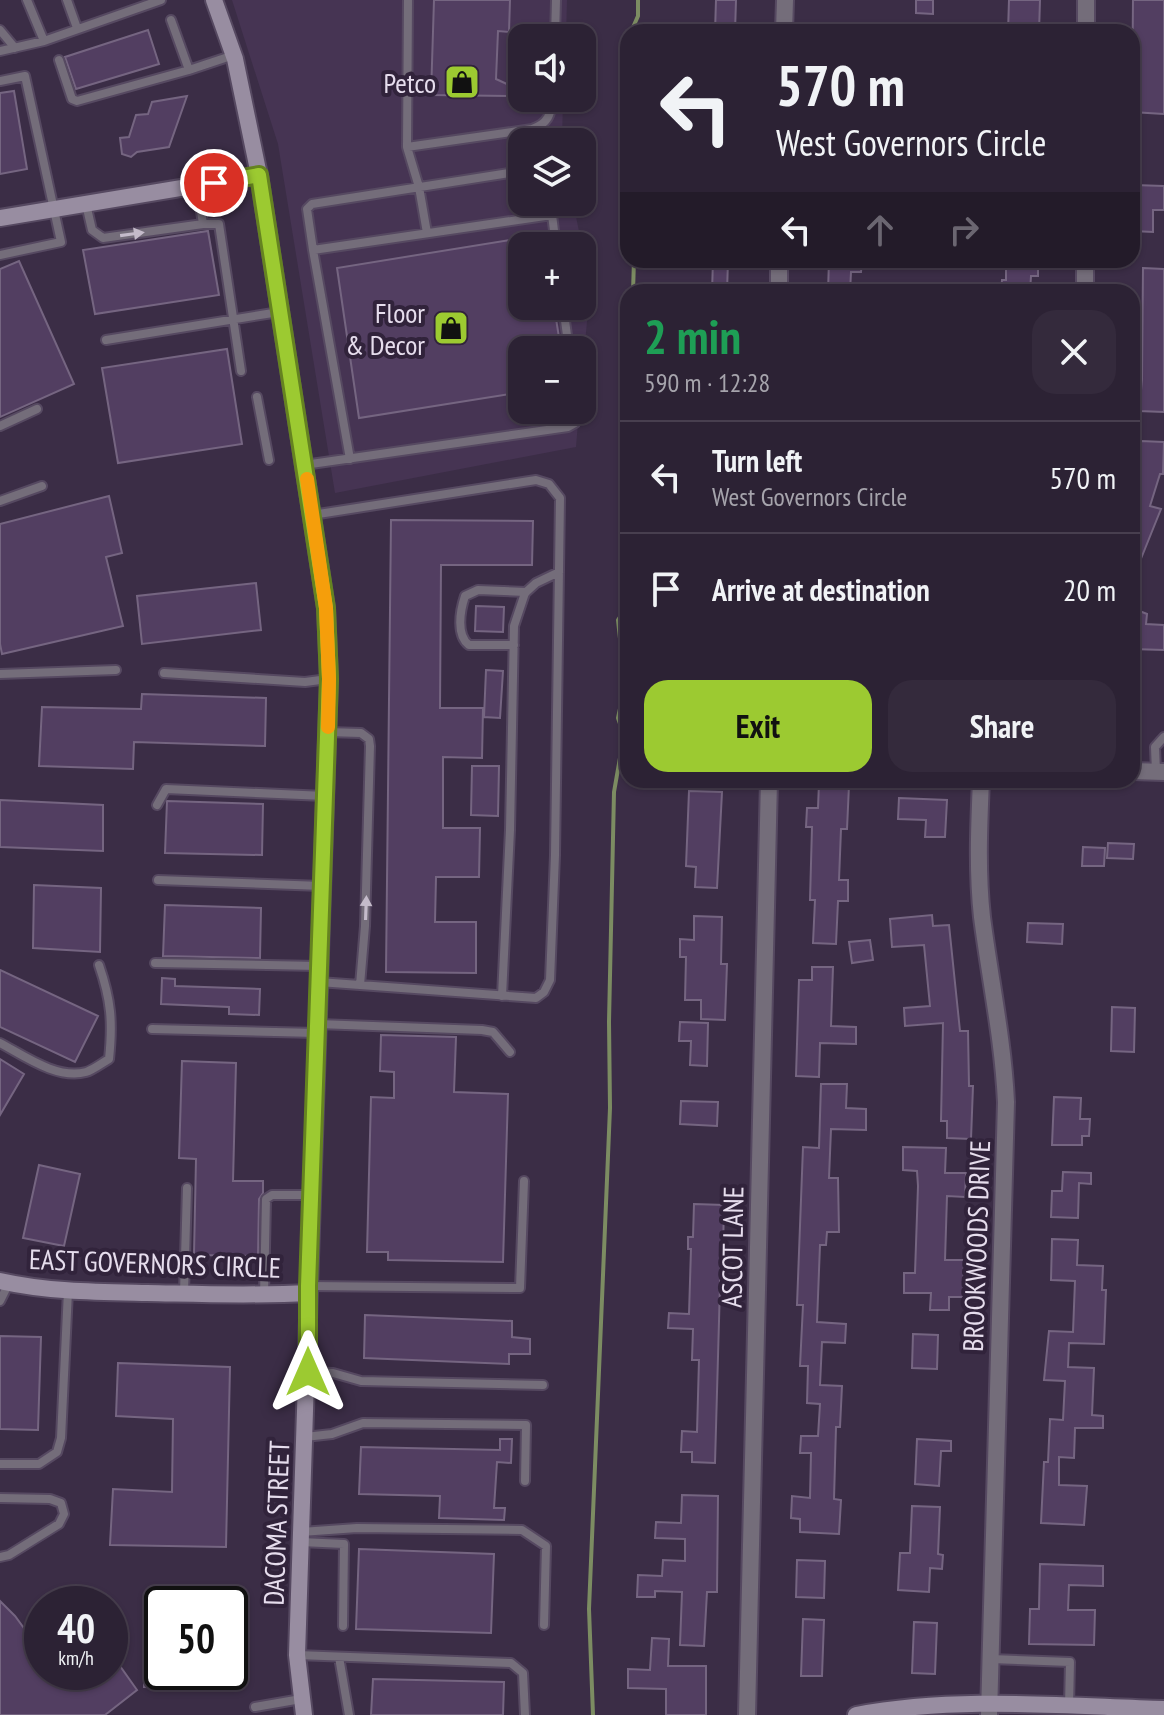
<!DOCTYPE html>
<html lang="en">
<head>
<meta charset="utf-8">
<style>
  body { margin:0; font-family:"PT Sans Narrow",sans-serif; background:#342a3c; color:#f1f3f6; height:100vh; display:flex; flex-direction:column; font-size:30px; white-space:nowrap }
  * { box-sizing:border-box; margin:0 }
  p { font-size:26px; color:#a6a4ac }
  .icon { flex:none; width:44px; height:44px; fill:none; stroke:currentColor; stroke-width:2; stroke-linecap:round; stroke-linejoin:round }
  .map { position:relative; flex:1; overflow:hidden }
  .side { position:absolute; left:620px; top:284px; width:520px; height:504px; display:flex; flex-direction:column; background:#2c2234; border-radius:24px; box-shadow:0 2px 6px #0004,0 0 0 2px #483f4f }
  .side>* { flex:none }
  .hud { position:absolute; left:620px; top:24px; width:520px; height:244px; border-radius:24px; box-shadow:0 2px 6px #0004,0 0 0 2px #483f4f; background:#2c2234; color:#f1f3f6; overflow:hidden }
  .fabs { position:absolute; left:508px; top:24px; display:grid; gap:16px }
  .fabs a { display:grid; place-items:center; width:88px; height:88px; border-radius:16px; background:#2c2234; box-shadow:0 2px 6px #0004,0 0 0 2px #483f4f; font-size:40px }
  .speed { position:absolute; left:24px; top:1586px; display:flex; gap:16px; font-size:40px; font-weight:700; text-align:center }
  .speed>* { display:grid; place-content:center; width:104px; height:104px; border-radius:50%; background:#2c2234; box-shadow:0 2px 6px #0004,0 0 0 2px #483f4f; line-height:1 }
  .speed small { font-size:20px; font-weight:400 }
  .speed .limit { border:4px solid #111; border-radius:12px; background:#fff; color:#111 }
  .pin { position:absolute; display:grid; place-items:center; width:68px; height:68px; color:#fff; margin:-34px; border:4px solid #fff; border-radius:50%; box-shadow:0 2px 8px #0007 }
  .me { position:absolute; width:88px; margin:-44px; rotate:0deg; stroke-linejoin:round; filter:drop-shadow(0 0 6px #0008) }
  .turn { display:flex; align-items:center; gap:28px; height:168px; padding:0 24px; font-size:36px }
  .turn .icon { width:104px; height:104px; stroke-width:2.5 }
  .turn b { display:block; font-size:56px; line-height:68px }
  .lanes { display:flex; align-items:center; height:76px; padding:0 24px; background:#0003; justify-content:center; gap:40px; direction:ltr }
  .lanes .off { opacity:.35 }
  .round { display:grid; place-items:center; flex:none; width:84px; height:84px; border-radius:24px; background:#342a3c }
  .summary { display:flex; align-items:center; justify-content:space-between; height:136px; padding:0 24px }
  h1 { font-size:48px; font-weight:700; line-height:60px; color:#1e9e55 }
  .button { display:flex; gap:16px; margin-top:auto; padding:16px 24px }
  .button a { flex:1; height:92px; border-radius:24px; background:#9cca31; color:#111; font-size:32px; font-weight:700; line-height:92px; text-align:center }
  .button a+a { background:#342a3c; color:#f1f3f6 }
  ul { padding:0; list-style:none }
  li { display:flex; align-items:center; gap:24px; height:112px; padding:0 24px; border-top:2px solid #483f4f }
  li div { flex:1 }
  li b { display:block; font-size:30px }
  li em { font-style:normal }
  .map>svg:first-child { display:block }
  .built { fill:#463453 }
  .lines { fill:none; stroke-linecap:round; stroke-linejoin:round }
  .stream { stroke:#7c8c62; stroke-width:4 }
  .building { fill:#523e61; stroke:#756581; stroke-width:2 }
  .lane-casing { stroke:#564961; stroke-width:12 }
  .street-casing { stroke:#564961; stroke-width:20 }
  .secondary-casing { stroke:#564961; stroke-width:20 }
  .lane { stroke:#746d7a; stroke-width:8 }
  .street { stroke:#746d7a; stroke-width:16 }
  .secondary { stroke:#988da1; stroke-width:16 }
  .oneway { fill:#c4bbca }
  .route-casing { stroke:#658320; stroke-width:20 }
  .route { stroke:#9cca31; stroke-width:14 }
  .slow { stroke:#f59e0b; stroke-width:14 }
  .labels { text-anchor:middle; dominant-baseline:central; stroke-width:8; stroke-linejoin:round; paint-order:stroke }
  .poi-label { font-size:28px; fill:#e6dded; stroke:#31233b; text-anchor:end }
  .street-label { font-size:28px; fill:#e6dded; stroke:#31233b }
</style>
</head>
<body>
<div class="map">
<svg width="1164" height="1715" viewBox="0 0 1164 1715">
  <rect width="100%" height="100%" fill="#3b2d46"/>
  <path class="built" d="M232,0H567L566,38H522V98H563L562,142H522V202H573L582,246H522V306H582V248L590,289L582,376V350H522V410H579L576,447L335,493L278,144Z"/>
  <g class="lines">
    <path class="stream" d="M631,32L638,16V0
      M633,292L634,260
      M593,1715L589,1609L610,1108L609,1022L614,792L624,735L618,718L625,685L618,620L627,606L628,542"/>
  </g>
  <path class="building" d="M434,0H510L509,32L498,31L496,79L509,85V96L431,95Z
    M716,0H736L735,32H715Z
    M916,0H933V14L916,13Z
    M1009,0H1040L1039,32H1008Z
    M1133,0H1164V114L1132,112Z
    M148,30L159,64L76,89L65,57Z
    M14,91L27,169L0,174V93Z
    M187,96L169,147L137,152L131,157L122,154L120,138L129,137L136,115L148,114L152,102Z
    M1134,185L1164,186V210H1153V232L1133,231Z
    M208,231L219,295L95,314L83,250Z
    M522,238V306H554L561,350H522V392L359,418L337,268Z
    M713,260H728L727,292H712Z
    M829,260H862L861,272H851L850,292H828Z
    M1006,260H1038V276H1031L1030,292H1001L1002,280H1006Z
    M19,261L74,384L0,417V269Z
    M1143,268L1164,269V412L1139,411L1142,380Z
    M227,349L242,444L118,463L102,368Z
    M1141,441L1164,442L1163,474H1160L1150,506L1161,509L1134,576L1132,502L1140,478Z
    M109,496L122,553L106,557L123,626L2,654L0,644V524Z
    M391,520L533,521L532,565H441L440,708H483L482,758L443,757V828H480L479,877H436L435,922H476V973L386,972Z
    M256,583L261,630L142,644L137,596Z
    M476,606L504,607L503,632L475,631Z
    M1132,608L1147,614L1146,624L1164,625V650L1132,649Z
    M486,670L503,671L500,718L484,717Z
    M142,694L266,698L265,746L134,742L133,769L39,766L42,707L141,709Z
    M472,766H499L498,816L471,815Z
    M819,783L849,785L847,829H841L839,880H848V901H838L836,944L813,943L815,900H810L812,827H806L807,808H818Z
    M689,791L722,792L717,888L695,887L696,867L686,866Z
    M899,798L947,800L945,837H925L926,820L898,819Z
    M0,800L103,805V851L0,847Z
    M167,801L263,804L262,855L165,853Z
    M1108,843L1134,844L1133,859L1107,858Z
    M1083,847L1105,848L1104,866H1082Z
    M34,885L101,888L100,952L33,948Z
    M165,905L261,908L260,958L163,956Z
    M932,915L933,926L949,925L960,1031H968L969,1086H973L971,1139L947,1138V1121H941L943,1023L905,1026L904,1008L930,1006L924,945L892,947L890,919Z
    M694,916L722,917L721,964H727L725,1020L701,1019V1000H685L686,957H680V939L694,940Z
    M1028,923L1063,924L1062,944L1027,942Z
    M870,940L873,960L852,963L849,942Z
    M812,967H833L831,1026L856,1027V1044L820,1043L819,1077L796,1076L799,980H812Z
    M0,970L98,1016L75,1062L0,1027Z
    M162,978L175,979V986L260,989L259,1015L229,1014V1007L161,1004Z
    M1112,1007L1135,1008L1134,1052L1111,1051Z
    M680,1022L708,1023L707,1066L690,1065L691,1041H679Z
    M381,1035L456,1037L454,1092L508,1094L503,1262L388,1260V1252H367L371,1097L394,1098V1072L380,1071Z
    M0,1059L24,1074L0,1115Z
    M182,1061L236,1063L233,1181H263V1193L259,1199L258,1256L194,1255L196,1159L179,1158Z
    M821,1084H847L846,1108L866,1109V1130L831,1129L829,1178H838L839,1232H827L826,1245H820L817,1322L846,1324L845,1343L822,1342L820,1385L842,1386L840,1427H836L834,1499L841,1500L839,1534L800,1532V1519L791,1518L792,1496L810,1498L811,1453H800L801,1436H818L820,1404L807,1403L808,1366H800L803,1305H797L803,1147L819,1148Z
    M1054,1097L1081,1098L1080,1119H1090L1089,1136H1082V1145H1052Z
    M681,1101L718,1102L717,1126L680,1124Z
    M903,1147L946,1148L945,1173H966L965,1197L947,1196L945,1260H964L963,1297H949V1310H930L931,1293H904V1273H915L918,1186L917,1171L903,1170Z
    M39,1165L80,1174L64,1246L23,1238Z
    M1063,1172L1091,1173V1184L1079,1183L1078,1218L1051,1217L1052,1191H1062Z
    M694,1204L724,1205L723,1250H721L715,1463L692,1462V1452H681L682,1431L697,1432L699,1360H692L693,1329L668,1328L669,1313L689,1314L691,1249H688V1237H693Z
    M1052,1239L1078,1240L1077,1265L1103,1266L1102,1290H1106L1104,1344L1069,1343L1068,1367L1094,1368L1092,1415L1103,1416V1428H1075L1074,1458L1059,1457V1485L1087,1486L1084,1525L1041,1523L1044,1462H1048L1050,1419L1063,1420L1065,1381L1044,1380L1049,1331L1073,1332L1075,1281L1051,1280Z
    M365,1315L512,1321V1337L530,1339V1354H509V1364L364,1358Z
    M913,1334L938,1335L937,1369L912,1368Z
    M0,1336L41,1337L38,1430L0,1429Z
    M118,1363L230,1367L226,1547L110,1545L113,1489L172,1492L173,1419L116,1416Z
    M500,1439H512L511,1463L497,1462L494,1508H505L504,1520L439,1518L440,1496L359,1494L361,1447L500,1450Z
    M917,1439L951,1441V1451H941L939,1486L915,1484Z
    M682,1495L718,1496L717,1592H707L704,1646L680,1645L682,1592L655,1591V1597H637L638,1575L662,1576L663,1560L685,1561V1539L655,1538L656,1522L681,1523Z
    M912,1506L940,1507L938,1554L943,1555L942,1569L930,1568L929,1592L898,1590L900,1553H910Z
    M359,1549L494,1554L491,1633L356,1629Z
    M797,1560L825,1561L824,1598L796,1597Z
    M1040,1564L1103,1566V1586L1069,1585L1068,1610H1095L1094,1645L1029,1644L1030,1609H1039Z
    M0,1601L15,1616L42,1653V1672H110V1652L137,1690L105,1715H0Z
    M146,1606L162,1607V1672H238L237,1689L144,1687Z
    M803,1619L824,1620L822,1676H801Z
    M914,1622L937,1623L935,1674L912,1673Z
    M652,1638L669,1639L668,1666H706V1715H666V1689L628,1688V1669L650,1670Z
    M373,1679L504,1682L503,1715H371Z"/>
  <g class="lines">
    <defs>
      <path id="lane" d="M27,0L44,41
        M67,0L77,28
        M408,0L407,147L419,187L427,233
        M171,20L189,70L234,55
        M0,30L15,48
        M555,38L556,0
        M0,51L44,41L161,0
        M59,60L72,99L77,101L189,70
        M0,81L25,76L61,242L0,255
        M407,147L532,129C548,124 551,114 553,98
        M522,171L312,204L307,209L313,250L552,215L556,246
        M197,185L203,224H219L241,371
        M86,204L92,230L103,238L203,224
        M552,215V202
        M313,250L350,459
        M563,306L569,350
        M106,340L279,312
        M257,397L269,460
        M0,426L37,409
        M304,465L568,427L575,423L577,410
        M0,501L42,486
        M312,515L536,480L549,484L560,498L555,855L550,980L544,992L536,998L319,982
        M514,645H469C456,635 460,611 465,596L478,590L526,592
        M164,673L305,682L328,679
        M0,674L116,670
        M327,732L361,733L369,739L370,746L365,926L360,985
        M1156,772L1155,747L1164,737
        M157,805L166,789L325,796
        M158,880L322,886
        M155,963L319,966
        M502,996L510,830L514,626L525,593L536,583L559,572
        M318,1024L482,1030L493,1032L510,1052
        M152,1029L317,1033
        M0,1043C23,1055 57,1080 86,1072C93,1070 102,1063 109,1059C113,1022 111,1000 99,965
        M309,1286L520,1288L524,1181
        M184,1293L187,1188
        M264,1296L266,1199L272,1195H311
        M0,1301L9,1283
        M308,1372L333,1373L361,1381L543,1385
        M305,1437L332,1434L363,1423L526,1425L525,1481
        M0,1464H39L57,1452L61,1438L68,1291
        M0,1498L50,1499L61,1503L64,1514L59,1524L9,1555L0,1557
        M301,1532L357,1528L522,1530L546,1546L544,1625
        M301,1542L344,1544L343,1626
        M297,1655L511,1663L523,1673L525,1715
        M339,1657L349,1715
        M991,1659L1070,1662L1069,1706
        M255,1707L301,1699"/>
      <path id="street" d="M784,32L785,0
        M1086,32V0
        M779,292V260
        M1085,292V260
        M1132,771L1164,772
        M981,780C979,826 977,871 982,917C990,979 1003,1039 1006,1102L989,1715
        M747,1715L769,780"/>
      <path id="secondary" d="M214,0L235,59L259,175L326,608L329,679L297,1655L304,1715
        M0,218L259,175
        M0,1281C49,1292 98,1292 147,1293C201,1294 254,1296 308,1293
        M856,1715C957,1696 1062,1706 1164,1709"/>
    </defs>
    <use href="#lane" class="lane-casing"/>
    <use href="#street" class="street-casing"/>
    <use href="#secondary" class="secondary-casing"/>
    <use href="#lane" class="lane"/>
    <use href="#street" class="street"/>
    <use href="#secondary" class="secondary"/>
  </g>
  <defs><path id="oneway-solid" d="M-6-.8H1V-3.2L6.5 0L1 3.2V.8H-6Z" transform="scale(2)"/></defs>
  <g class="oneway">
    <use href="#oneway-solid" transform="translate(132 234) rotate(-8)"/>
    <use href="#oneway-solid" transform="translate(366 908) rotate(-88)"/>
  </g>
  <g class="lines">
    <defs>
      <path id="route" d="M214,183L259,175L326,608L329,679L308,1286V1372"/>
    </defs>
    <use href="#route" class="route-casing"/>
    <use href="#route" class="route"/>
    <path class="slow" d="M307,479L326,608L329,679L328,727"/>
  </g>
  <defs>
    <symbol id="shop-square" viewBox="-11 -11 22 22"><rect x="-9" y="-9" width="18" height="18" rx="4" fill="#9cca31" stroke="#31233b"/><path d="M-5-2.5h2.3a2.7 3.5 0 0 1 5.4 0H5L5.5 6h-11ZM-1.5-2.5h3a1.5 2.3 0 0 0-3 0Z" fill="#111"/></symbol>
  </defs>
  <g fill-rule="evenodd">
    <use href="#shop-square" x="442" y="62" width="40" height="40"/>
    <use href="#shop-square" x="431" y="308" width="40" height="40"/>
  </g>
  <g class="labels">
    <g class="poi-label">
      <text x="436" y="82">Petco</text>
      <text x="425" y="312">Floor<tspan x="425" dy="32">&amp; Decor</tspan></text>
    </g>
    <g class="street-label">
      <text transform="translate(976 1246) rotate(-88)">BROOKWOODS DRIVE</text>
      <text transform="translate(732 1247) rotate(-89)">ASCOT LANE</text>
      <text transform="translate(155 1263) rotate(2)">EAST GOVERNORS CIRCLE</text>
      <text transform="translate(276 1523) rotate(-88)">DACOMA STREET</text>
    </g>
  </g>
</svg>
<div class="fabs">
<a><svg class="icon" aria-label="sound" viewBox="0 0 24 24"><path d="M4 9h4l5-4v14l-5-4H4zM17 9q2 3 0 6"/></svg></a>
<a><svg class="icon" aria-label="layers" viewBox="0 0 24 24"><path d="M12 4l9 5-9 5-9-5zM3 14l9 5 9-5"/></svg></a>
<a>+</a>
<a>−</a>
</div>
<div class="speed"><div>40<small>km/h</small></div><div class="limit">50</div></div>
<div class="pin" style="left:214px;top:183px;background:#d93025"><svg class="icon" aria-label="arrive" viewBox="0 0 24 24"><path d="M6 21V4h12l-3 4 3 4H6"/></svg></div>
<svg class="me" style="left:308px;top:1372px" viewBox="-20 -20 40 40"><path d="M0-17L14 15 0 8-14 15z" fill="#9cca31" stroke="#fff" stroke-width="4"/></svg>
<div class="hud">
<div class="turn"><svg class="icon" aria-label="left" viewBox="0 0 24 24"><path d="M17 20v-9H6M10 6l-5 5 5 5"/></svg><div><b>570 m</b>West Governors Circle</div></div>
<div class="lanes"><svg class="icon" aria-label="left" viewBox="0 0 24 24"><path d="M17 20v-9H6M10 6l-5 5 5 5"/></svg><svg class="icon off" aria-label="ahead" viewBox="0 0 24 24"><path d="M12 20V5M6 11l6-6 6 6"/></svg><svg class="icon off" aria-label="right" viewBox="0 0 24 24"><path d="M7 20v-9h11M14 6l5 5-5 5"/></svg></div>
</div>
<section class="side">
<div class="summary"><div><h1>2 min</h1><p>590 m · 12:28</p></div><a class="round"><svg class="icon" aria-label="close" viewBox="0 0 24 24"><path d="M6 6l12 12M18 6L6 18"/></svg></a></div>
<ul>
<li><svg class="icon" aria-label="left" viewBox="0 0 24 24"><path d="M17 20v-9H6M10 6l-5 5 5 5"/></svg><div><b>Turn left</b><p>West Governors Circle</p></div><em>570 m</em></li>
<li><svg class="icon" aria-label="arrive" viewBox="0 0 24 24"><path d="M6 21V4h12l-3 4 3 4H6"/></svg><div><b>Arrive at destination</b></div><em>20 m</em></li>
</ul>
<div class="button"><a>Exit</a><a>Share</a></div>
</section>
</div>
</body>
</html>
